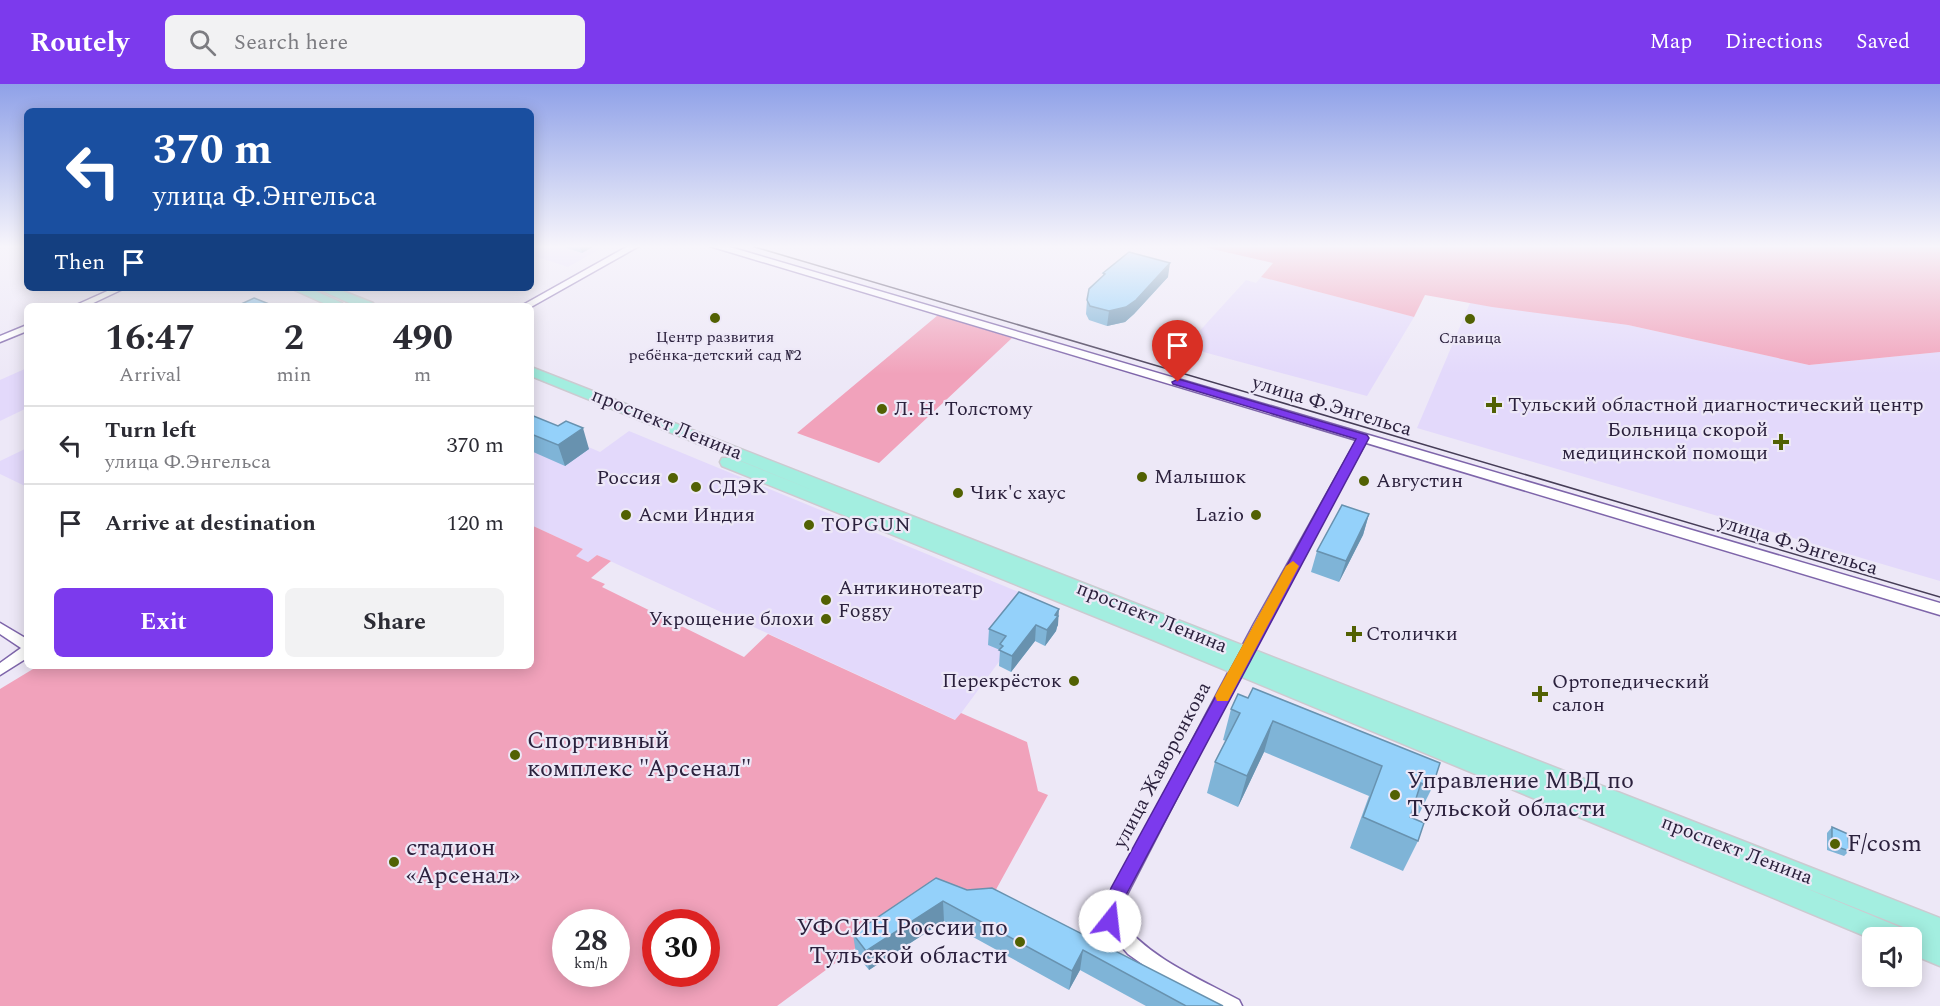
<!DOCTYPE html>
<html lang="en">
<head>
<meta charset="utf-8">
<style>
  body { margin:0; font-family:Spectral,serif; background:#f2f2f3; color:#2b2b33; height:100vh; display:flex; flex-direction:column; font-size:22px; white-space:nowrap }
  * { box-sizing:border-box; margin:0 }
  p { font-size:20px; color:#7c7c81 }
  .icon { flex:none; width:33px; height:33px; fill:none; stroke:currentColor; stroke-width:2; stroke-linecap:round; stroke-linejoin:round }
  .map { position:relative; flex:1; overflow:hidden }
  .sheet { position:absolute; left:24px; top:219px; width:510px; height:366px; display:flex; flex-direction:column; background:#fff; border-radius:9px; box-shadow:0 3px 15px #0003 }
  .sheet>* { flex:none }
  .top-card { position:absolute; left:24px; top:24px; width:510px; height:183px; border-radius:9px; box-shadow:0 3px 15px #0003; background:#1a4fa0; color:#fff; overflow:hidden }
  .tools { position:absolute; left:1862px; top:843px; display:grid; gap:12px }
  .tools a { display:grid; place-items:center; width:60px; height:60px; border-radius:9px; background:#fff; box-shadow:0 3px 15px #0003; font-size:30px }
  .speed { position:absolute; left:552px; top:825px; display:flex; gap:12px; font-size:30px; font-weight:700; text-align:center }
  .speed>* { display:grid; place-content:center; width:78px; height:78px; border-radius:50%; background:#fff; box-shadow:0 3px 15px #0003; line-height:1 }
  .speed small { font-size:15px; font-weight:400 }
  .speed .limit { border:9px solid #d22; background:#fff; color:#111 }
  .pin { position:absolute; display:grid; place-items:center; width:51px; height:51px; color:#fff; margin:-62px -26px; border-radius:50% 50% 50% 0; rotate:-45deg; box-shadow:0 0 6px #0007 }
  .pin .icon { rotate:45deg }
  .me { position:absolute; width:66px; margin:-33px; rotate:16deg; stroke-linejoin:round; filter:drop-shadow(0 0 4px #0008) }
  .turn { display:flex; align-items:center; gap:21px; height:126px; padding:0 30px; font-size:27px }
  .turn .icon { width:78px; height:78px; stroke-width:2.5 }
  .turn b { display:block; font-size:42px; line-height:51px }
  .then { display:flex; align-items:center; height:57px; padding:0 30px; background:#0003; gap:12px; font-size:22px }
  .eta { display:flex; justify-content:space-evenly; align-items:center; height:102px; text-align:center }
  .eta b { font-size:36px; font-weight:700; line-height:42px }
  .action { display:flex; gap:12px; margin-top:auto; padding:12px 30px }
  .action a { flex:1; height:69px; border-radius:9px; background:#7c3aed; color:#fff; font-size:24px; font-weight:700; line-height:69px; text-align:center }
  .action a+a { background:#f2f2f3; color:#2b2b33 }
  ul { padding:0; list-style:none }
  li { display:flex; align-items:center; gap:18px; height:78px; padding:0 30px; border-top:2px solid #e1e1e2 }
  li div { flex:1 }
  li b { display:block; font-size:22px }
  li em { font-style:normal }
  header { display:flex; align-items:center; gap:36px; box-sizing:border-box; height:84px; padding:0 30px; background:#7c3aed; color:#fff }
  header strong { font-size:28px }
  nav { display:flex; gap:33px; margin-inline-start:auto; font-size:21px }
  .search { width:420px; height:54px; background:#f2f2f3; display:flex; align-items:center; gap:15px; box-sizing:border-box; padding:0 21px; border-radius:9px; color:#7c7c81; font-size:22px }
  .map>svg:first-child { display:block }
  .built { fill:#e3d9fb }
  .green { fill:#f1a2bb; fill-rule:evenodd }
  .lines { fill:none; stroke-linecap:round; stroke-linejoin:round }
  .minor-casing { stroke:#7e65aa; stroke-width:3 }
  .tertiary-casing { stroke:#7e65aa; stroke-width:3 }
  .primary-casing { stroke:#cccad0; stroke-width:3 }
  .minor { fill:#fff; fill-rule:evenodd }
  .tertiary { fill:#fff; fill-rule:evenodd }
  .primary { fill:#a3eee0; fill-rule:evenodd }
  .tram { stroke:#463d57; stroke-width:1.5 }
  .wall { fill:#7fb4d7 }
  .shaded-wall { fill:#6892af }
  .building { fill:#94d1fa; stroke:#6892af; stroke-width:1.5 }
  .route { fill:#7c3aed; stroke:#51269a; stroke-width:1.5 }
  .slow { fill:#f59e0b }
  .poi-dot { fill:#526103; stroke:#ede8f7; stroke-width:2 }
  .labels { text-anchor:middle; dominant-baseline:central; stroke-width:4.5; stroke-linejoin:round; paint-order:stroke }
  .far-poi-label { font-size:16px; fill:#2b213d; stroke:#ede8f7 }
  .poi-label { font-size:20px; fill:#2b213d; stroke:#ede8f7; text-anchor:start }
  .street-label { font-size:20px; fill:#2b213d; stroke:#ede8f7 }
  .near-poi-label { font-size:24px; fill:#2b213d; stroke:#ede8f7; text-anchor:start }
</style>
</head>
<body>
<header>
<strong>Routely</strong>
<div class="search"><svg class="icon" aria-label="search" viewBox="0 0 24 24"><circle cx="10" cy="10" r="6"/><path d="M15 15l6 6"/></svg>Search here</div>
<nav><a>Map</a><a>Directions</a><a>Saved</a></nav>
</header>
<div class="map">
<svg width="1940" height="922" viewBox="0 0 1940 922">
  <rect width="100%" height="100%" fill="#ede8f7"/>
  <path class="built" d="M531,161H607L568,183L531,171Z
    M1261,193L1414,233L1367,312L1185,263L1246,196L1256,199Z
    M1470,219L1628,241L1809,281L1940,268V497L1417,344Z
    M27,284V324L0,337V296Z
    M531,338L600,368L629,347L1043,518L956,636L597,471L588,478L575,472L583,465L531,441Z
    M27,364V403L0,390V377Z"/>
  <path class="green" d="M1195,161H1940V268L1809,281L1628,241L1492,223L1425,211L1414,233L1261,193L1273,179Z
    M938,231L1012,254L879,379L797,349Z
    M531,441L583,465L576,472L588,478L597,471L611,477L591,494L605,500L602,503L744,573L768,550L955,636L961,629L1027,658L1038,707L1048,711L993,811L929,810L777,922H0V605L38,582H531ZM566,838H616V890H566ZM656,838H706V890H656Z"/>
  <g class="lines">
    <defs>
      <path id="minor" d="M630,161H641L531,223L521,222Z
        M114,204H125L87,222H74Z
        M27,241V247L0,258V252Z
        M1363,351L1368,354L1266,540L1120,824L1119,835C1149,874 1196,893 1239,916L1242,922H1215L1159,892L1128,870L1104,842L1102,837L1104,823L1254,540L1358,354Z
        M0,539L27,555V574L0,591V579L21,564L0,550Z"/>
      <path id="tertiary" d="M706,161H723L1940,519V531Z"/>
      <path id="primary" d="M290,204H309L342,219L339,222H330Z
        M316,204H335L373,219L375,222H356Z
        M531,283L1940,834V882L1911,870V854L1872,855L1153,556L722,382L720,378L722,374H734L817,408L531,292ZM1791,798L1911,846L1909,847Z"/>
    </defs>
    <use href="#minor" class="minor-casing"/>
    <use href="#tertiary" class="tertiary-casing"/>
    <use href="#primary" class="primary-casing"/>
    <use href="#minor" class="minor"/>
    <use href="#tertiary" class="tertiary"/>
    <use href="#primary" class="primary"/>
    <path class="tram" d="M748,161L1940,513"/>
  </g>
  <path class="wall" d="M564,161H596L582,169L564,163Z
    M1103,189L1168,193L1134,230L1125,238L1107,242L1089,236L1086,230L1087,216L1103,192Z
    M531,331L589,365L565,382L531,367Z
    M1369,430L1363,451L1339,498L1311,488L1317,467Z
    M1019,508L1058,541L1057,543L1056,547L1045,562L1035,557L1011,588L999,582L1000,566L988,561L989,545Z
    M1238,610L1432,704L1417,734L1411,732L1410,733L1418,757L1403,787L1350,764L1369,712L1264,668L1238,723L1207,709L1215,678L1226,657L1223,656L1231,625Z
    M1832,743L1849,767L1844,772L1827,766V749Z
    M936,794L1223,922H1146L1080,886L1069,906L944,837L869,886L856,870L853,850Z"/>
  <path class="shaded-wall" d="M580,161H596L582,169Z
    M1170,179L1168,193L1134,230L1125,238L1107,242L1109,227Z
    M583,344L589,365L565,382L558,361Z
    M1369,430L1363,451L1339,498L1346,477Z
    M1059,525L1058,541L1057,543L1056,547L1045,562L1047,546L1055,531Z
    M1036,541L1035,557L1011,588L1012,572Z
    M1273,637L1264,668L1238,723L1247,692Z
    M943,817L944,837L869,886L866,867Z
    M1083,866L1080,886L1069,906L1072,887Z"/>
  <path class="building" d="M1129,168L1170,179L1136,216L1126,223L1109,227L1090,222L1087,216L1089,205L1105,190L1103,189Z
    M254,214L274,222H237Z
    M531,331L558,342L566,337L583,344L558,361L531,350Z
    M1342,421L1369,430L1346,477L1317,467Z
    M1019,508L1059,525L1055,531L1058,532L1047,546L1036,541L1012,572L999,566L1003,562L1000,560L1006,552L989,545Z
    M1253,604L1440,679L1432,704L1421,699L1410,733L1424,739L1418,757L1363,733L1382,682L1273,637L1247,692L1215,678L1240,629L1231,625L1238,610L1248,614Z
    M1832,743L1848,750L1849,767L1832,761Z
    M936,794L967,806L992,804L1223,922H1186L1083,866L1072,887L943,817L866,867L853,850Z"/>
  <linearGradient id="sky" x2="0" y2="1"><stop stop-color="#8fa1e8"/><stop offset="0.56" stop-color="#f7f5fb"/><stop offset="1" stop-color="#f7f5fb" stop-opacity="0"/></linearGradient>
  <rect width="1940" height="290" fill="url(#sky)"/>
  <path class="route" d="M1178,295L1367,351L1369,354L1126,811L1116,843L1110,846L1103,843L1100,837L1111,804L1356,355L1173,300L1172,298Z"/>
  <path class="slow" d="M1293,477L1299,482L1228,617H1217L1215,612L1217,608L1286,482Z"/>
  <g class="poi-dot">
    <circle cx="715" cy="234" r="6"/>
    <circle cx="1470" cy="235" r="6"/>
    <path d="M1491 312h6v6h6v6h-6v6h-6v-6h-6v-6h6z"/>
    <circle cx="882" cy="325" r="6"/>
    <path d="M1778 349h6v6h6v6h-6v6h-6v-6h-6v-6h6z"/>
    <circle cx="1142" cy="393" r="6"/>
    <circle cx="673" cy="394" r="6"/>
    <circle cx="1364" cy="397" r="6"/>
    <circle cx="696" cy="403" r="6"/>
    <circle cx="958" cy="409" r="6"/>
    <circle cx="626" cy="431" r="6"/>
    <circle cx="1256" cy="431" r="6"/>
    <circle cx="809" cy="441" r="6"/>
    <circle cx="826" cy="516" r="6"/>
    <circle cx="826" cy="535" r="6"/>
    <path d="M1351 541h6v6h6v6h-6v6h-6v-6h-6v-6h6z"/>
    <circle cx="1074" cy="597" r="6"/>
    <path d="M1537 601h6v6h6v6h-6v6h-6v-6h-6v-6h6z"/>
    <circle cx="515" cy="671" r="6"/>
    <circle cx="1395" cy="711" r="6"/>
    <circle cx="1835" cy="760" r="6"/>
    <circle cx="394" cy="778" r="6"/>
    <circle cx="1020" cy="858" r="6"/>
  </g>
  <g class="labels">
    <g class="far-poi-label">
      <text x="715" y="253">Центр развития<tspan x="715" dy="18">ребёнка-детский сад №2</tspan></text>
      <text x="1470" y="254">Славица</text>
    </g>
    <g class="poi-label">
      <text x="1508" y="321">Тульский областной диагностический центр</text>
      <text x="894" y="325">Л. Н. Толстому</text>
      <text x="1768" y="346" text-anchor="end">Больница скорой<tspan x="1768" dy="23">медицинской помощи</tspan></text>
      <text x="1154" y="393">Малышок</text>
      <text x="661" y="394" text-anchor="end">Россия</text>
      <text x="1376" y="397">Августин</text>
      <text x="708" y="403">СДЭК</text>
      <text x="970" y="409">Чик'с хаус</text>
      <text x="638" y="431">Асми Индия</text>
      <text x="1244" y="431" text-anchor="end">Lazio</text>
      <text x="821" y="441">TOPGUN</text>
      <text x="838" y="504">Антикинотеатр<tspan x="838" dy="23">Foggy</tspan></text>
      <text x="814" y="535" text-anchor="end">Укрощение блохи</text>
      <text x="1366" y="550">Столички</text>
      <text x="1062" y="597" text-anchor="end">Перекрёсток</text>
      <text x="1552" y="598">Ортопедический<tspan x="1552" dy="23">салон</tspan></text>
    </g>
    <g class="street-label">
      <text transform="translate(1332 322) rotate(17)">улица Ф.Энгельса</text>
      <text transform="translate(667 340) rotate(22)">проспект Ленина</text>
      <text transform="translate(1798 461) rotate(17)">улица Ф.Энгельса</text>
      <text transform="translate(1152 533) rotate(22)">проспект Ленина</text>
      <text transform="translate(1162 681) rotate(-62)">улица Жаворонкова</text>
      <text transform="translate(1737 766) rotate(21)">проспект Ленина</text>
    </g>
    <g class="near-poi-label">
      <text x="527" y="657">Спортивный<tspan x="527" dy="28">комплекс "Арсенал"</tspan></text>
      <text x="1407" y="697">Управление МВД по<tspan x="1407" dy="28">Тульской области</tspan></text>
      <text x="1847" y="760">F/cosm</text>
      <text x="406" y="764">стадион<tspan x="406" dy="28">«Арсенал»</tspan></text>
      <text x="1008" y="844" text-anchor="end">УФСИН России по<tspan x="1008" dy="28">Тульской области</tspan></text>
    </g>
  </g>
</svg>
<div class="tools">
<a><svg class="icon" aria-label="sound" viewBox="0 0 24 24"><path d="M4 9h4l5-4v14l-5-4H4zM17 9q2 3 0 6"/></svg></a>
</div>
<div class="speed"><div>28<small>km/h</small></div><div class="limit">30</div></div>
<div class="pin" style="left:1178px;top:298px;background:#d93025"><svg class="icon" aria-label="arrive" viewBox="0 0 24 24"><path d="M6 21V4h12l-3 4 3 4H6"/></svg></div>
<svg class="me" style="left:1110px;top:837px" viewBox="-20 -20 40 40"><circle r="19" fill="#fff"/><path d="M0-13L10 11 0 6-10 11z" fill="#7c3aed"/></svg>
<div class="top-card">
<div class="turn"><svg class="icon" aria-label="left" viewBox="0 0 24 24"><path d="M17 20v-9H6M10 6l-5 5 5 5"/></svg><div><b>370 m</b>улица Ф.Энгельса</div></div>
<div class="then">Then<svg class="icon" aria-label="arrive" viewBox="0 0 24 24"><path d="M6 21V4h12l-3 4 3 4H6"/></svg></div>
</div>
<section class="sheet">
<div class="eta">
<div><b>16:47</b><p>Arrival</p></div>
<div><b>2</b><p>min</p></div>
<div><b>490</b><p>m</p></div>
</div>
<ul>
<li><svg class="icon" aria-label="left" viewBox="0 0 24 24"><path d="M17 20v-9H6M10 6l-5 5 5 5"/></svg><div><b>Turn left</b><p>улица Ф.Энгельса</p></div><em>370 m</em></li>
<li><svg class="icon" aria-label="arrive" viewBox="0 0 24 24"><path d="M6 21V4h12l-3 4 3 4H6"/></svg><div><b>Arrive at destination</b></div><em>120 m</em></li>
</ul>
<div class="action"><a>Exit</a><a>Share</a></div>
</section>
</div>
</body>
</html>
